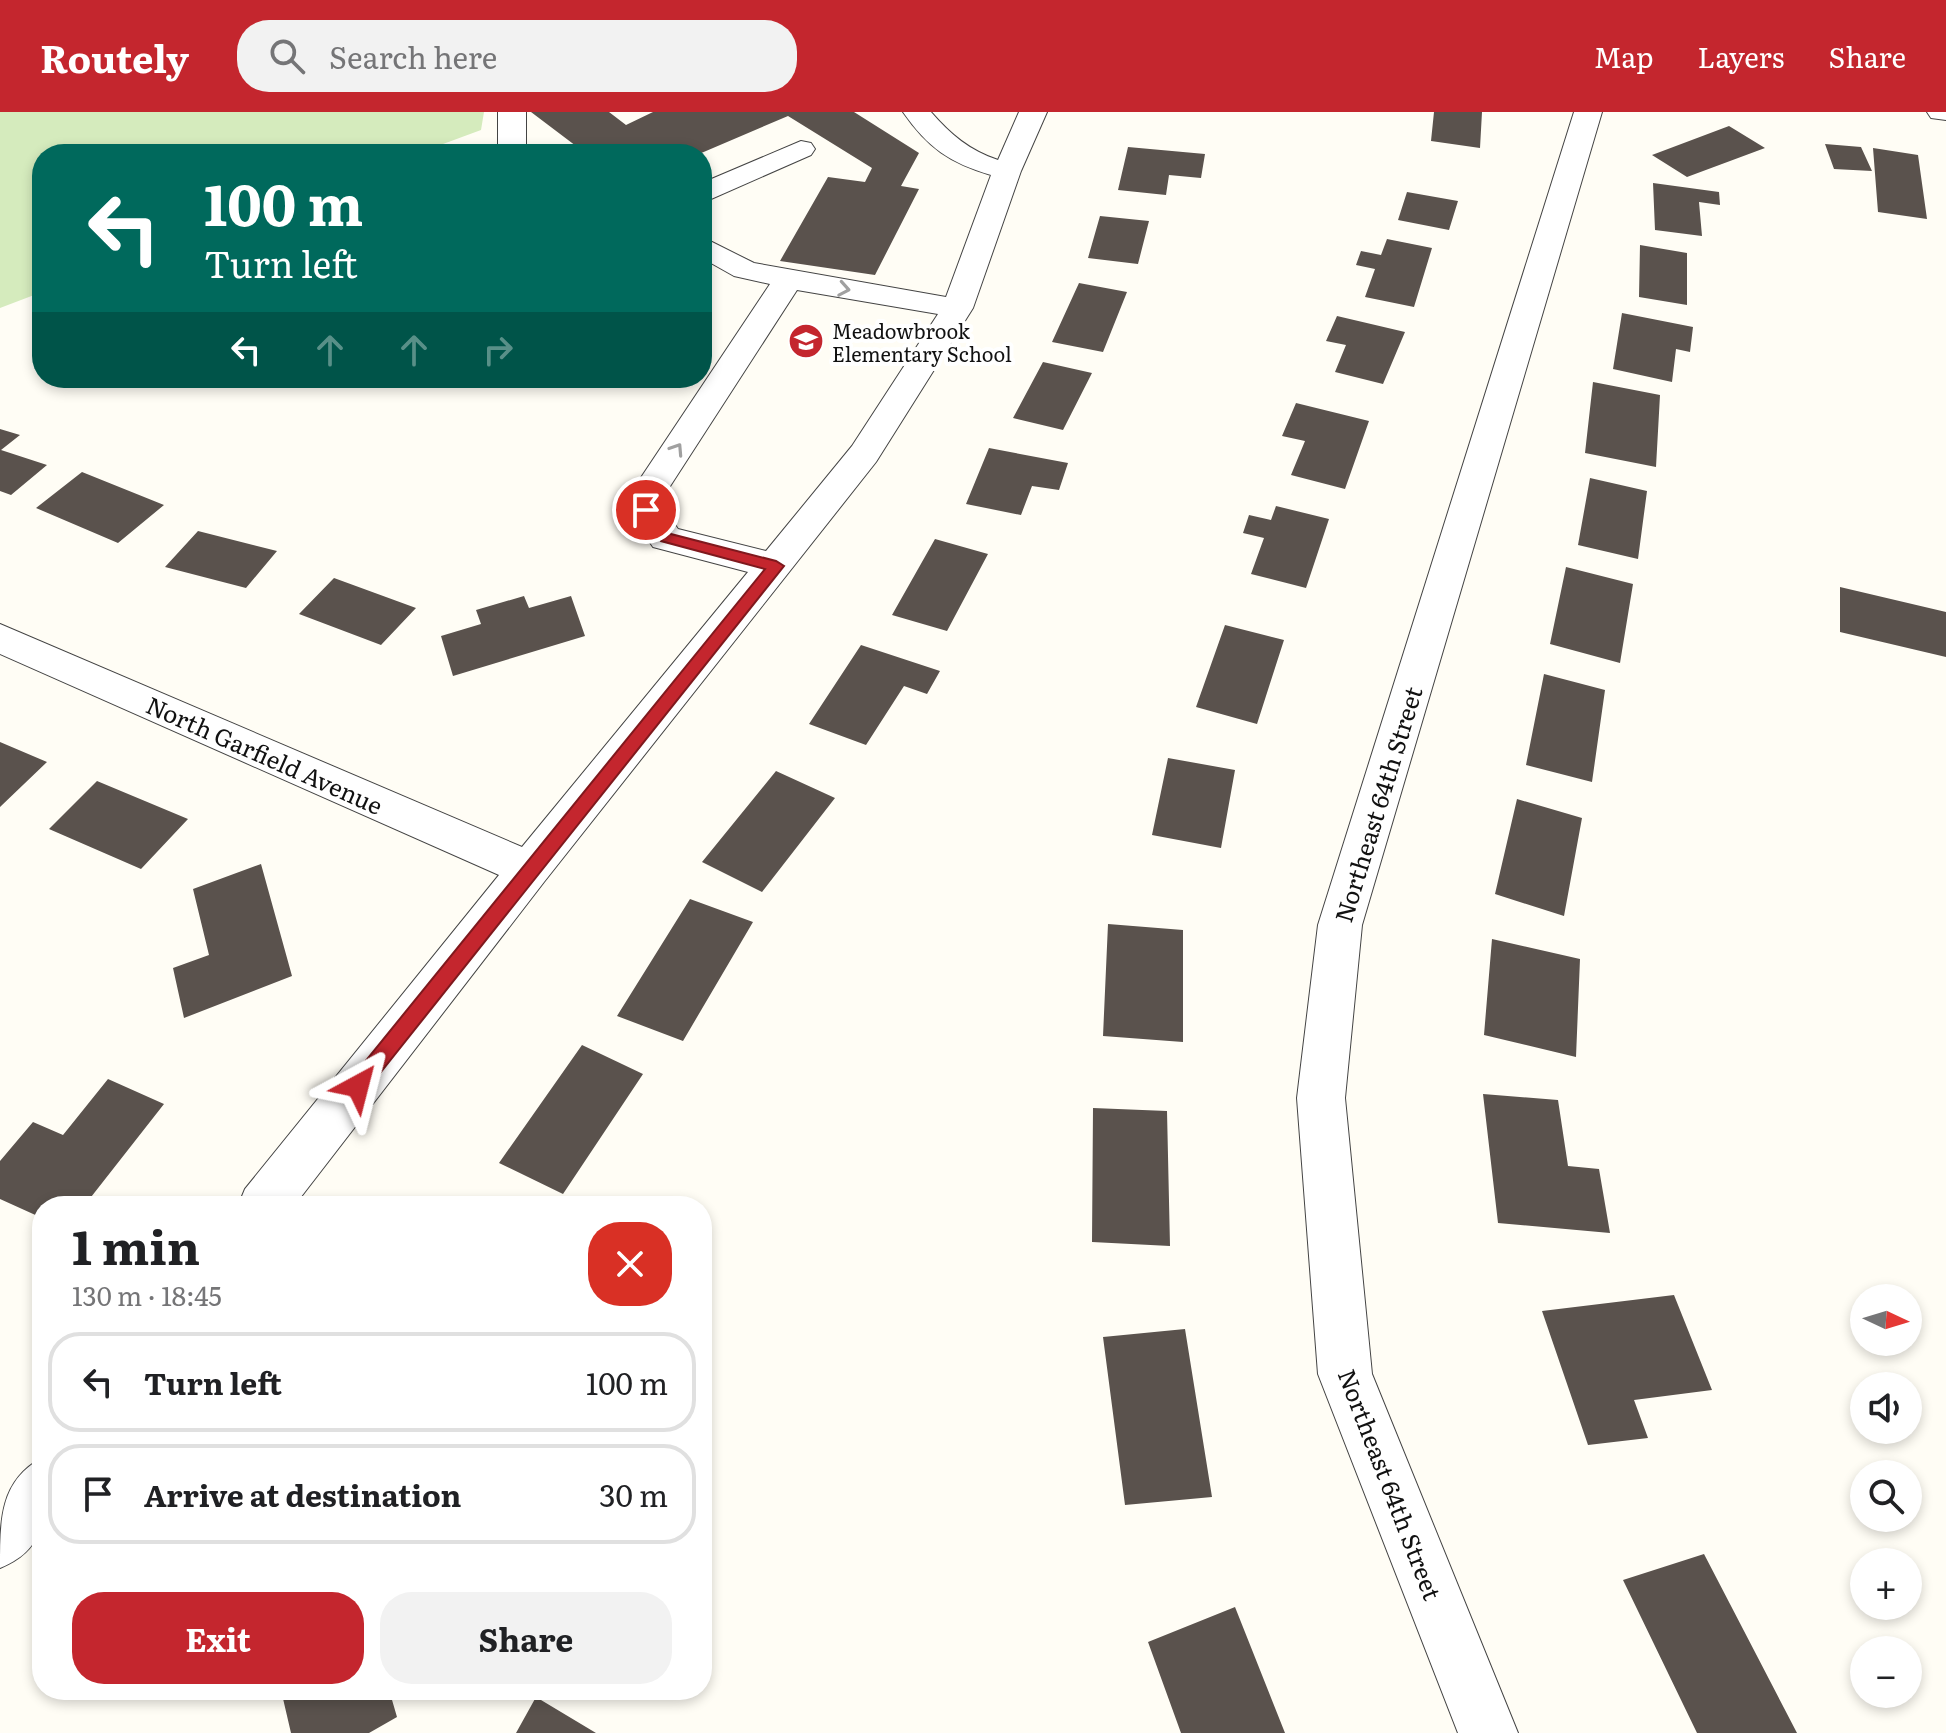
<!DOCTYPE html>
<html lang="en">
<head>
<meta charset="utf-8">
<style>
  body { margin:0; font-family:Literata,serif; background:#f2f2f2; color:#202124; height:100vh; display:flex; flex-direction:column; font-size:30px; white-space:nowrap }
  * { box-sizing:border-box; margin:0 }
  p { font-size:26px; color:#757577 }
  .icon { flex:none; width:44px; height:44px; fill:none; stroke:currentColor; stroke-width:2; stroke-linecap:round; stroke-linejoin:round }
  .map { position:relative; flex:1; overflow:hidden }
  .side { position:absolute; left:32px; top:1084px; width:680px; height:504px; display:flex; flex-direction:column; background:#fff; border-radius:32px; box-shadow:0 4px 12px #0003 }
  .side>* { flex:none }
  .banner { position:absolute; left:32px; top:32px; width:680px; height:244px; border-radius:32px; box-shadow:0 4px 12px #0003; background:#00695c; color:#fff; overflow:hidden }
  .needle { width:52px; rotate:94deg }
  .buttons { position:absolute; left:1850px; top:1172px; display:grid; gap:16px }
  .buttons a { display:grid; place-items:center; width:72px; height:72px; border-radius:50%; background:#fff; box-shadow:0 4px 12px #0003; font-size:40px }
  .pin { position:absolute; display:grid; place-items:center; width:68px; height:68px; color:#fff; margin:-34px; border:4px solid #fff; border-radius:50%; box-shadow:0 2px 8px #0007 }
  .me { position:absolute; width:88px; margin:-44px; rotate:38deg; stroke-linejoin:round; filter:drop-shadow(0 0 6px #0008) }
  .turn { display:flex; align-items:center; gap:28px; height:168px; padding:0 40px; font-size:36px }
  .turn .icon { width:104px; height:104px; stroke-width:2.5 }
  .turn b { display:block; font-size:56px; line-height:68px }
  .lanes { display:flex; align-items:center; height:76px; padding:0 40px; background:#0003; justify-content:center; gap:40px; direction:ltr }
  .lanes .off { opacity:.35 }
  .round { display:grid; place-items:center; flex:none; width:84px; height:84px; border-radius:32px; background:#f2f2f2 }
  .overview { display:flex; align-items:center; justify-content:space-between; height:136px; padding:0 40px }
  h1 { font-size:48px; font-weight:700; line-height:60px }
  .cta { display:flex; gap:16px; margin-top:auto; padding:16px 40px }
  .cta a { flex:1; height:92px; border-radius:32px; background:#c4262e; color:#fff; font-size:32px; font-weight:700; line-height:92px; text-align:center }
  .cta a+a { background:#f2f2f2; color:#202124 }
  ul { padding:0; list-style:none }
  li { display:flex; align-items:center; gap:24px; height:100px; margin:0 16px 12px; padding:0 24px; border:4px solid #e0e0e0; border-radius:32px }
  li div { flex:1 }
  li b { display:block; font-size:30px }
  li em { font-style:normal }
  header { display:flex; align-items:center; gap:48px; box-sizing:border-box; height:112px; padding:0 40px; background:#c4262e; color:#fff }
  header strong { font-size:38px }
  nav { display:flex; gap:44px; margin-inline-start:auto; font-size:28px }
  .search { width:560px; height:72px; background:#f2f2f2; display:flex; align-items:center; gap:20px; box-sizing:border-box; padding:0 28px; border-radius:32px; color:#757577; font-size:30px }
  .map>svg:first-child { display:block }
  .green { fill:#d5ebbd }
  .building { fill:#5a524d }
  .lines { fill:none; stroke-linecap:round; stroke-linejoin:round }
  .minor-casing { stroke:#444; stroke-width:2 }
  .minor { fill:#fff; fill-rule:evenodd }
  .oneway { stroke:#a0a0a0 }
  .route { fill:#c4262e; stroke:#7f191e; stroke-width:2 }
  .labels { text-anchor:middle; dominant-baseline:central; stroke-width:8; stroke-linejoin:round; paint-order:stroke }
  .far-poi-label { font-size:20px; fill:#111; stroke:#fff; text-anchor:start }
  .street-label { font-size:24px; fill:#111; stroke:#fff }
</style>
</head>
<body>
<header>
<strong>Routely</strong>
<div class="search"><svg class="icon" aria-label="search" viewBox="0 0 24 24"><circle cx="10" cy="10" r="6"/><path d="M15 15l6 6"/></svg>Search here</div>
<nav><a>Map</a><a>Layers</a><a>Share</a></nav>
</header>
<div class="map">
<svg width="1946" height="1621" viewBox="0 0 1946 1621">
  <rect width="100%" height="100%" fill="#fffdf5"/>
  <path class="green" d="M0,0H484L481,18L416,42H42V180L0,196Z"/>
  <path class="building" d="M531,0H609L626,13L653,0H854L919,41L901,74L919,77L875,163L780,149L828,65L865,70L872,56L788,4L699,42H557L576,34Z
    M1434,0H1482L1480,36L1431,29Z
    M1729,14L1765,36L1687,65L1652,43Z
    M1825,32L1861,35L1872,59L1834,57Z
    M1128,35L1205,42L1201,66L1169,63L1166,83L1118,78Z
    M1873,36L1918,43L1927,107L1878,100Z
    M1653,71L1719,80L1720,93L1699,90L1702,124L1655,118Z
    M1407,80L1458,89L1449,118L1398,108Z
    M1100,104L1149,109L1138,152L1088,146Z
    M1387,127L1432,136L1414,195L1365,185L1375,157L1356,153L1361,139L1381,143Z
    M1640,133L1687,141V193L1639,185Z
    M1079,171L1127,180L1103,240L1052,230Z
    M1622,201L1693,215L1690,240L1676,237L1672,270L1613,257Z
    M1337,204L1405,220L1383,272L1335,260L1346,233L1326,229Z
    M1043,250L1092,261L1063,318L1013,306Z
    M1593,270L1660,283L1656,355L1585,341Z
    M1296,291L1369,309L1345,377L1291,363L1305,329L1282,324Z
    M0,317L20,323L1,338L47,353L11,383L0,379Z
    M989,336L1068,351L1059,378L1032,374L1021,403L966,392Z
    M82,360L164,393L118,431L36,396Z
    M1590,366L1647,379L1638,447L1578,433Z
    M1276,394L1329,407L1306,476L1251,462L1264,426L1243,421L1249,403L1271,408Z
    M198,419L277,439L246,476L165,455Z
    M935,427L988,442L947,519L892,503Z
    M1566,455L1633,472L1620,551L1550,532Z
    M334,466L416,496L381,533L299,502Z
    M1840,475L1946,500V545L1840,520Z
    M524,484L529,496L571,484L585,524L453,564L441,524L481,512L476,498Z
    M1225,513L1284,528L1257,612L1196,595Z
    M861,533L940,559L927,582L904,574L866,633L809,612Z
    M1544,562L1605,578L1592,670L1526,653Z
    M0,630L47,650L0,695Z
    M1168,646L1235,658L1221,736L1152,723Z
    M776,659L835,686L762,780L702,750Z
    M97,669L188,707L141,757L49,717Z
    M1517,687L1582,706L1564,804L1495,782Z
    M261,752L292,864L184,906L173,856L209,843L193,777Z
    M690,787L753,810L683,929L617,904Z
    M1108,812L1183,818V930L1103,924Z
    M1492,827L1580,847L1576,945L1484,923Z
    M582,933L643,962L563,1082L499,1051Z
    M108,967L164,992L84,1094H42V1106L0,1087V1049L33,1010L63,1023Z
    M1483,982L1558,988L1568,1054L1599,1057L1610,1121L1498,1111Z
    M1093,996L1167,999L1170,1134L1092,1130Z
    M1674,1183L1712,1278L1634,1288L1648,1326L1588,1333L1542,1199Z
    M1185,1217L1212,1385L1125,1393L1103,1225Z
    M1704,1442L1797,1621H1697L1623,1468Z
    M1235,1495L1285,1621H1181L1148,1530Z
    M281,1578H395L390,1581L397,1605L369,1621H291Z
    M536,1585L596,1621H516Z"/>
  <g class="lines">
    <defs>
      <path id="minor" d="M498,0H526V42H498Z
        M903,0H931C950,22 970,39 998,48L1019,0H1047L1021,59L973,196L876,350L544,770L294,1094H238L245,1077L499,763L0,542V512L522,735L748,460L653,435L628,398L638,370L770,172L734,164L702,146V125L754,151L946,185L991,63C950,51 928,36 903,0ZM797,178L938,202L852,334L766,439L678,417L664,397L667,379Z
        M1574,0H1602L1362,813L1345,986L1372,1262L1518,1621H1458L1318,1262L1297,986L1318,813Z
        M1927,0H1946V8L1931,6Z
        M801,29L811,31L815,37L811,43L702,91V71Z
        M42,1346C42,1395 54,1434 0,1456C0,1407 0,1369 42,1346Z"/>
    </defs>
    <use href="#minor" class="minor-casing"/>
    <use href="#minor" class="minor"/>
  </g>
  <defs><path id="oneway-chevron" d="M-2-3.5L2.5 0L-2 3.5" fill="none" stroke-width="1.6" stroke-linecap="round" stroke-linejoin="round" transform="scale(2)"/></defs>
  <g class="oneway">
    <use href="#oneway-chevron" transform="translate(844 177) rotate(10)"/>
    <use href="#oneway-chevron" transform="translate(677 337) rotate(-57)"/>
  </g>
  <path class="route" d="M646,393L651,395L671,422L776,449L784,454L365,980L358,983L351,980L348,974L351,967L765,457L661,429L638,398Z"/>
  <defs>
    <symbol id="school-disc" viewBox="-11 -11 22 22"><circle r="9.5" fill="#c4262e" stroke="#fff"/><path d="M0-5L7-2L0 1L-7-2ZM-4 1L0 2.5L4 1V4Q0 6-4 4Z" fill="#fff"/></symbol>
  </defs>
  <g fill-rule="evenodd">
    <use href="#school-disc" x="786" y="209" width="40" height="40"/>
  </g>
  <g class="labels">
    <g class="far-poi-label">
      <text x="832" y="218">Meadowbrook<tspan x="832" dy="23">Elementary School</tspan></text>
    </g>
    <g class="street-label">
      <text transform="translate(265 642) rotate(24)">North Garfield Avenue</text>
      <text transform="translate(1377 692) rotate(-73)">Northeast 64th Street</text>
      <text transform="translate(1391 1372) rotate(69)">Northeast 64th Street</text>
    </g>
  </g>
</svg>
<div class="buttons">
<a><svg class="needle" viewBox="-14 -14 28 28"><path d="M0-13l5 13h-10z" fill="#e53935"/><path d="M0 13l5-13h-10z" fill="#757577"/></svg></a>
<a><svg class="icon" aria-label="sound" viewBox="0 0 24 24"><path d="M4 9h4l5-4v14l-5-4H4zM17 9q2 3 0 6"/></svg></a>
<a><svg class="icon" aria-label="search" viewBox="0 0 24 24"><circle cx="10" cy="10" r="6"/><path d="M15 15l6 6"/></svg></a>
<a>+</a>
<a>−</a>
</div>
<div class="pin" style="left:646px;top:398px;background:#d93025"><svg class="icon" aria-label="arrive" viewBox="0 0 24 24"><path d="M6 21V4h12l-3 4 3 4H6"/></svg></div>
<svg class="me" style="left:358px;top:974px" viewBox="-20 -20 40 40"><path d="M0-17L14 15 0 8-14 15z" fill="#c4262e" stroke="#fff" stroke-width="4"/></svg>
<div class="banner">
<div class="turn"><svg class="icon" aria-label="left" viewBox="0 0 24 24"><path d="M17 20v-9H6M10 6l-5 5 5 5"/></svg><div><b>100 m</b>Turn left</div></div>
<div class="lanes"><svg class="icon" aria-label="left" viewBox="0 0 24 24"><path d="M17 20v-9H6M10 6l-5 5 5 5"/></svg><svg class="icon off" aria-label="ahead" viewBox="0 0 24 24"><path d="M12 20V5M6 11l6-6 6 6"/></svg><svg class="icon off" aria-label="ahead" viewBox="0 0 24 24"><path d="M12 20V5M6 11l6-6 6 6"/></svg><svg class="icon off" aria-label="right" viewBox="0 0 24 24"><path d="M7 20v-9h11M14 6l5 5-5 5"/></svg></div>
</div>
<section class="side">
<div class="overview"><div><h1>1 min</h1><p>130 m · 18:45</p></div><a class="round" style="background:#d93025;color:#fff"><svg class="icon" aria-label="close" viewBox="0 0 24 24"><path d="M6 6l12 12M18 6L6 18"/></svg></a></div>
<ul>
<li><svg class="icon" aria-label="left" viewBox="0 0 24 24"><path d="M17 20v-9H6M10 6l-5 5 5 5"/></svg><div><b>Turn left</b></div><em>100 m</em></li>
<li><svg class="icon" aria-label="arrive" viewBox="0 0 24 24"><path d="M6 21V4h12l-3 4 3 4H6"/></svg><div><b>Arrive at destination</b></div><em>30 m</em></li>
</ul>
<div class="cta"><a>Exit</a><a>Share</a></div>
</section>
</div>
</body>
</html>
